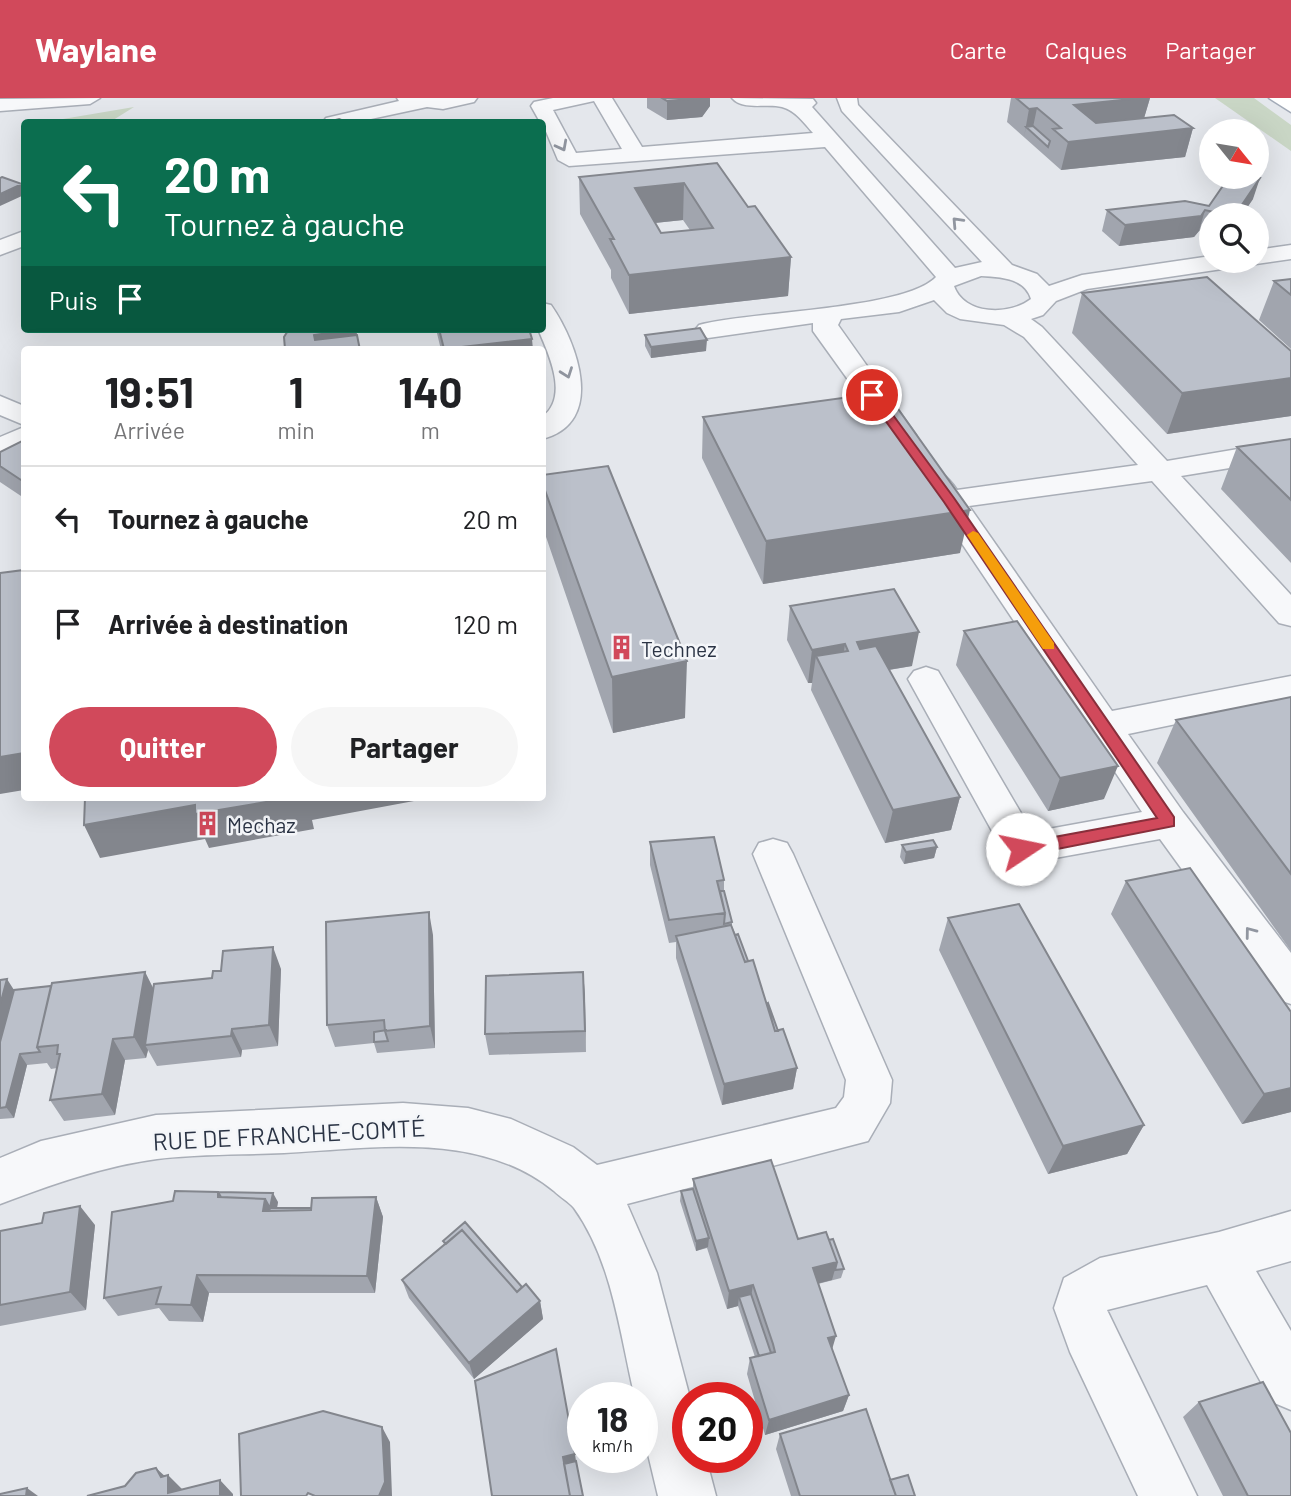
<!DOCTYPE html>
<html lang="fr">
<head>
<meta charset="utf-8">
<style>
  body { margin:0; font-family:Barlow,sans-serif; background:#f6f6f6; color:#202124; height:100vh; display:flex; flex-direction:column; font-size:26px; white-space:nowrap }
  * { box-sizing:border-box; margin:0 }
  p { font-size:23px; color:#757577 }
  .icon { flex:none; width:38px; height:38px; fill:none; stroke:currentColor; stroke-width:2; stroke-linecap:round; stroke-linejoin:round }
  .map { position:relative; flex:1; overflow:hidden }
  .side { position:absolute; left:21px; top:248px; width:525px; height:455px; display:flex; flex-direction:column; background:#fff; border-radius:7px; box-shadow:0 7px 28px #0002 }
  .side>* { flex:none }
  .banner { position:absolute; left:21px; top:21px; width:525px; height:214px; border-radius:7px; box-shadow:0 7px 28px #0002; background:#0b6e4f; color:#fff; overflow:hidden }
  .needle { width:46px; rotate:120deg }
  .buttons { position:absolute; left:1199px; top:21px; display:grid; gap:14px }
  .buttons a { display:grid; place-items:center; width:70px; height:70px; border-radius:50%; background:#fff; box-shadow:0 7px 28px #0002; font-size:35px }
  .speed { position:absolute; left:567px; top:1284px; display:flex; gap:14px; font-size:35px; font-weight:700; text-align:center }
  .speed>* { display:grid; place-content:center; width:91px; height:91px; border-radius:50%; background:#fff; box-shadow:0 7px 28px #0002; line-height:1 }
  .speed small { font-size:18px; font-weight:400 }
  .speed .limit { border:10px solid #d22; background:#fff; color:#111 }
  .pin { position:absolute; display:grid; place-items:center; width:60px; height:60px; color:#fff; margin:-30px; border:4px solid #fff; border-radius:50%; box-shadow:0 2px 7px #0007 }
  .me { position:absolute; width:77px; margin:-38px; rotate:79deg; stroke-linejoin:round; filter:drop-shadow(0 0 5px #0008) }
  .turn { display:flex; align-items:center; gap:24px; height:147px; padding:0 28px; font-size:32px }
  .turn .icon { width:91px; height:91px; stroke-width:2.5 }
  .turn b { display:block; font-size:49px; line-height:60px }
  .then { display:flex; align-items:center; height:66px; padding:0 28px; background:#0003; gap:14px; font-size:26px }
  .eta { display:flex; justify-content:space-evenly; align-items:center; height:119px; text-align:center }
  .eta b { font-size:42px; font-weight:700; line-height:49px }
  .primary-button { display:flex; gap:14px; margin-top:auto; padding:14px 28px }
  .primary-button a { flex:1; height:80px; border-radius:42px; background:#d1495b; color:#fff; font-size:28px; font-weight:700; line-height:80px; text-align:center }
  .primary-button a+a { background:#f6f6f6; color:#202124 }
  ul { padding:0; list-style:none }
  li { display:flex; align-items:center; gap:21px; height:105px; padding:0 28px; border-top:2px solid #e0e0e0 }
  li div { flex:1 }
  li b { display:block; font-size:26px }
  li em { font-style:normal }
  header { display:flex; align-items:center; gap:42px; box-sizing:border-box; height:98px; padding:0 35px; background:#d1495b; color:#fff }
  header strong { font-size:33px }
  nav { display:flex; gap:38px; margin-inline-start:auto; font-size:24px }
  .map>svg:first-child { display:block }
  .green { fill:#c9d6c5 }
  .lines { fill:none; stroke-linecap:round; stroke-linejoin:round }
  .minor-casing { stroke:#a9aeb7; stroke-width:3 }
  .major-casing { stroke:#a3abb8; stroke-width:3 }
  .minor { fill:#f7f8fa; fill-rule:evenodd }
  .major { fill:#fff; fill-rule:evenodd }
  .wall { fill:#a1a5ae; fill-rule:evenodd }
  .shaded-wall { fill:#83868d }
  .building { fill:#bbc0ca; stroke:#83868d; stroke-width:2; fill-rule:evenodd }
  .oneway { stroke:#9196a0 }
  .route { fill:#d1495b; stroke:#882f3b; stroke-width:2 }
  .slow { fill:#f59e0b }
  .labels { text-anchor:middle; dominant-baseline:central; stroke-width:5; stroke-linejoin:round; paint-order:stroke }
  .poi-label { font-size:21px; fill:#2b3445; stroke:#f4f6f9; text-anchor:start }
  .near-street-label { font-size:24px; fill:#2b3445; stroke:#f4f6f9 }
</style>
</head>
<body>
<header>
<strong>Waylane</strong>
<nav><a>Carte</a><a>Calques</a><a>Partager</a></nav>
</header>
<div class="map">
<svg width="1291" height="1398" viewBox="0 0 1291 1398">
  <rect width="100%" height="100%" fill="#e4e7ec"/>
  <path class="green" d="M1215,0H1254L1291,27V53Z
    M134,9L110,24L57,22Z"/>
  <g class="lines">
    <defs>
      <path id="minor" d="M100,0L90,6L0,13V1Z
        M397,0H477L474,4L443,11L427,9L357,24H323L326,20L399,3Z
        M553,0H612L642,49L813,35C804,25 796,13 782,9C767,5 743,13 732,0L813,1L816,5L812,9L955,170L982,164L842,13L837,0H857L858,7L1012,167L1037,176L1049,188L1082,177L1211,158V163H1241L1237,168L1229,170L1087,191L1056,203L1043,217L1031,221L1042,229L1167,363L1291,342V360L1181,378L1291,497V528L1279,525L1152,383L969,408L1112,613L1291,578V602L1128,636L1183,714L1291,855V906L1276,901L1160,741L1022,766L1008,762L908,581L914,573L926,569L938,573L1032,734L1142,714L920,383L924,377C942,372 947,378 957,392L1138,367L1024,239L1004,227L960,221L947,215L934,202L899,214L841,221L838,227L916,337L912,343L902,346L892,343L813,233V225L708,240L699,237L695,232L699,227C752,213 904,212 936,179L825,49L569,68L558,62L542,24H540L531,8L534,4ZM594,3L622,51L576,55L553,12ZM981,178C1000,179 1025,180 1031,201C1009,218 964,217 954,188Z
        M24,133V148L0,157V142Z
        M1291,147V161L1256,166L1247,163H1256V152Z
        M542,205L551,207C577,244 607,325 542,341V319C570,299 548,255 538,231H542Z
        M0,298L24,308V327L0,317Z
        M24,329V349L0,360V339Z
        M773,741L787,745L793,756L892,982L890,1005L868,1043L627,1106L657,1175L690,1300L688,1360H706L716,1398H658L642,1331V1300H635C620,1238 613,1164 574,1110C569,1104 560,1099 554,1093C479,1032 373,1050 284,1055C242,1057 199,1056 157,1061C104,1068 50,1087 0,1106V1060L41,1043L156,1017L403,1005L468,1010L511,1021L573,1049L597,1067L836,1010L844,999L846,982L753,756L759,745Z
        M1291,1113V1163L1256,1173L1291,1233V1312L1272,1304L1207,1187L1107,1212L1197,1398H1138L1070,1254L1054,1210L1064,1180L1100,1160L1219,1134Z"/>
      <path id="major" d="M1269,0H1291V14Z"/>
    </defs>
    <use href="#minor" class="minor-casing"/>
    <use href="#major" class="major-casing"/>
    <use href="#minor" class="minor"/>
    <use href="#major" class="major"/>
  </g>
  <path class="wall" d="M647,0H701L710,8L702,19L667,22L647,10Z
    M1011,0H1150L1144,20L1193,30L1185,59L1061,72L1007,24Z
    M717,65L748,109L791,159L788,198L629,216L611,180V172L580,116L579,79ZM683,122L690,132L661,135L655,125Z
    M1253,101L1242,117H1211V136L1199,133L1194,139L1119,148L1102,133L1107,112L1209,108Z
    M1291,181V251L1259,222L1274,183Z
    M1082,195L1291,253V318L1167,336L1072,235Z
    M436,231H529L533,252H441Z
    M645,237L706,253L651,260L645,248Z
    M703,319L960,455L763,486L702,360Z
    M1291,341V465L1221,391L1237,349Z
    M24,342V400L0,384V354Z
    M542,377L685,620L613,635L544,433L542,410Z
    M790,508L912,568L889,572L960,699L951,732L885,745L811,592L812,585H808L787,542Z
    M964,533L1104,701L1048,713L956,567Z
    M1291,599V853L1157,665L1176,622Z
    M650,744L724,782V793L732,824V828L748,863L778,933L797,970L793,991L722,1007L676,860V844L669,845L650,767Z
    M902,747L937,749L934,760L904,766L900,759Z
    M1126,783L1291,1014L1242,1026L1111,816Z
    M948,820L1144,1027L1127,1056L1048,1076L939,852Z
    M433,837L435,950L377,955L374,945L335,949L327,927Z
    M281,871L278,948L242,952L241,959L157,968L148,952L146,960L125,962L115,1017L64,1023L50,1002L57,970L51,971L47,965L27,967L14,1020L0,1021V882L14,892L51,888L145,874L153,890Z
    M583,874L586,954L489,957L485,936Z
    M693,1081L798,1141L829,1142L844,1171L841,1180L818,1186L832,1251L849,1297L843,1313L765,1337L747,1276L750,1260L755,1259L738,1208L727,1211L707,1150L696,1153L680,1103L681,1093L693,1091Z
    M218,1094L278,1104L277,1110H311L376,1099L383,1119L375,1195H209L203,1224L169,1223L159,1210L118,1218L104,1200L173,1103Z
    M42,1125L95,1127L86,1212L0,1228V1133Z
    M443,1143L522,1189L540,1203L543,1221L474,1281L409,1200L402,1182L444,1147Z
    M1199,1304L1291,1398H1223L1183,1319Z
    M780,1336L890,1382L915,1398H791L776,1351Z"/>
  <path class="shaded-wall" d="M701,0H710V8L702,19L667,22V3Z
    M1141,0H1150L1142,27L1068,35L1074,7Z
    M1037,10L1032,34L1026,29L1024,39L1029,11Z
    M1193,30L1185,59L1061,72L1068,44Z
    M1260,80L1253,101L1242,117H1235Z
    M684,85L683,122L635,127V90Z
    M22,86L24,92V97L0,108V96Z
    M1205,112L1199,133L1194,139L1119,148L1125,127Z
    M791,159L788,198L629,216V177Z
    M356,231L360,252H317L314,237Z
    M532,241L533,252H444V251Z
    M707,242L706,253L651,260V249Z
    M1291,280V318L1167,336L1182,295Z
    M970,412L960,455L763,486L766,443Z
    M919,534L912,568L851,578L857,544Z
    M845,546L840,580L816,558L812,585H808L812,552Z
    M687,563L685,620L613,635L612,579Z
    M24,655V692L0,696V659Z
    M1118,668L1104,701L1048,713L1060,680Z
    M960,699L951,732L885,745L893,712Z
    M290,700H413L414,703L312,722L314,731L209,750L205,741L100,760L84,727L195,707Z
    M937,749L934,760L904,766L906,754Z
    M429,814L433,837L435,950L430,928Z
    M273,849L281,871L278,948L269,927Z
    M145,874L156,896L145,947L148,952L146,960L134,939Z
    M583,874L585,896L586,954L585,933Z
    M7,881L21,903L0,989V907Z
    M232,931L242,952L241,959L231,938Z
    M113,941L125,962L115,1017L102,996Z
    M20,956L27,967L14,1020L6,1009Z
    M797,970L793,991L722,1007L724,986Z
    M1291,990V1014L1242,1026L1264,996Z
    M1144,1027L1127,1056L1048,1076L1063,1048Z
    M273,1095L278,1104L275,1120L270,1110Z
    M376,1099L383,1119L375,1195L367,1178Z
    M265,1101L275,1120L263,1113Z
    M80,1108L95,1127L86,1212L70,1194Z
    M709,1140L708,1149L696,1153V1143Z
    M837,1164L832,1182L808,1188L813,1170Z
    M197,1177L209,1195L203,1224L191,1207Z
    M753,1187L750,1205L739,1199L738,1208L727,1211L729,1193Z
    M540,1203L543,1221L474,1281L469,1265Z
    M836,1238L831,1255L828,1240Z
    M849,1297L843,1313L765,1337L769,1322Z
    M382,1329L390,1344L392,1398H379Z
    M575,1356L577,1370L570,1398L563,1359Z
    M156,1370L168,1381V1377L182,1391V1398L168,1395Z
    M220,1382L233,1396V1398H220Z
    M27,1390L38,1398H26Z"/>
  <path class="building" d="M662,0H701L667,3Z
    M1016,0H1141L1074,7L1096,25L1174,17L1193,30L1068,44L1053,31L1061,30L1037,10L1029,11Z
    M339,21L346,24H328Z
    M1033,28L1050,43L1048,49L1026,29Z
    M717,65L748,109L755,108L791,159L629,177L610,141H614L579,79ZM684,85L713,130L661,135L635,90Z
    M2,79L22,86L0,96V80Z
    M1229,79H1252L1260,80L1235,117H1228L1205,112L1201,118L1125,127L1107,112L1185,103L1209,108Z
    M1207,179L1291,253V280L1182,295L1082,195Z
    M1291,181V197L1274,183Z
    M700,230L707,242L651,249L645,237Z
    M289,231H356L314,237L315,242L357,237L360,252H286L285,251L284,239Z
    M439,231H529L532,241L444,251Z
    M886,294L970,412L766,443L703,319Z
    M1291,341V402L1237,349Z
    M24,342V384L0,368V354Z
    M608,368L687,563L612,579L542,384V377Z
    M24,472V655L0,659V475Z
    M894,491L919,534L857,544L860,551L876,548L960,699L893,712L816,558L848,553L845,546L812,552L790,508Z
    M1017,523L1118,668L1060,680L964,533Z
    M1291,599V776L1176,622Z
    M85,700H290L195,716V707L84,727Z
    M714,739L724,782L717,783L725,815L669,822L650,744Z
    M933,742L937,749L906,754L902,747Z
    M1190,770L1291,914V990L1264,996L1126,783Z
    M720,793H724L732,824L724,826L725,815Z
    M1019,806L1144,1027L1063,1048L948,820Z
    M429,814L430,928L385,933L384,922L327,927L326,824Z
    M731,827L745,864L753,862L775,933L783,931L797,970L724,986L676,838Z
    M738,836L748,863L745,864L735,837Z
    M273,849L269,927L232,931L231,938L145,947L154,886L212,880L213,873H221L223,853Z
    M145,874L134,939L113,941L102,996L50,1002L60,956H57L58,947L37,949L52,885Z
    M583,874L585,933L485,936L486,878Z
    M7,881L0,907V882Z
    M51,888L37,949L40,954L20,956L6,1009L0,1010V944L14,892Z
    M768,905L778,933H775L767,906Z
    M387,932L385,933L388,943L374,944V934Z
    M771,1062L798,1141L826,1134L837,1164L813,1170L836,1238L828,1240L849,1297L769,1322L750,1260L775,1254L773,1246L753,1187L729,1193L693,1081Z
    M693,1091L709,1140L696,1143L681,1093Z
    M175,1093L218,1094V1099L265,1101L263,1113L311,1112L312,1100L376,1099L367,1178L197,1177L191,1207L156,1206L161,1189L104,1200L112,1114L173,1103Z
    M218,1094L273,1095L270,1110H311V1112L269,1113L270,1110L265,1101L221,1099Z
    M80,1108L70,1194L0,1207V1133L42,1125L44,1115Z
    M465,1124L522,1189L517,1194L462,1132L446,1146L443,1143Z
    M462,1132L517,1194L526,1186L540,1203L469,1265L402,1182Z
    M833,1141L844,1171L835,1172L837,1164L829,1142Z
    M751,1196L771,1255L759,1258L739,1199Z
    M556,1251L575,1356L563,1359L570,1398H492L475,1283Z
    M1263,1284L1291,1335V1398H1248L1199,1304Z
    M866,1311L896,1398H800L780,1336Z
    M323,1313L382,1329L385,1384L379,1398H315L308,1395L306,1398H241L239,1336Z
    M576,1363L583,1398H570L564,1366Z
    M156,1370L161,1379L168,1377V1395L220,1382V1398H87L125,1388L136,1375Z
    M908,1377L915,1398H896L890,1382Z
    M27,1390L26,1398H0V1396Z"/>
  <defs><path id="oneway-chevron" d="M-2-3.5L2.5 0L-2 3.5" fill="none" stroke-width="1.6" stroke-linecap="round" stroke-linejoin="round" transform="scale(1.75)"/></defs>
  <g class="oneway">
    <use href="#oneway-chevron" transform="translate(562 48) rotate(62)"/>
    <use href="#oneway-chevron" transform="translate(957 124) rotate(-133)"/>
    <use href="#oneway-chevron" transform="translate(567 275) rotate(70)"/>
    <use href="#oneway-chevron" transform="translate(1250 834) rotate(-127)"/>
  </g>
  <path class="route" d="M868,294H876L954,400L1174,719V728L1022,758L1016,756L1014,751L1022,745L1157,720L944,404L867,297Z"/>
  <path class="slow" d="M973,433L978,435L1054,545V551H1043L967,437Z"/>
  <defs>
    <symbol id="building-bare" viewBox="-9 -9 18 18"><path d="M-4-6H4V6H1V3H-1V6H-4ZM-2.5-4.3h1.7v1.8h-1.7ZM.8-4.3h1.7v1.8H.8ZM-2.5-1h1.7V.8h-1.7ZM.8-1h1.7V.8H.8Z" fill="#d1495b" stroke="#f4f6f9" stroke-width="2.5" paint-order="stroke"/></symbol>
  </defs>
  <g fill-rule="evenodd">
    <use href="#building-bare" x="604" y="532" width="35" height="35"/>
    <use href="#building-bare" x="190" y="708" width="35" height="35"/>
  </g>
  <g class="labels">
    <g class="poi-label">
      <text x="641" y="550">Technez</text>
      <text x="227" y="726">Mechaz</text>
    </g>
    <g class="near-street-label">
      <text transform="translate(289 1036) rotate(-3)">RUE DE FRANCHE-COMTÉ</text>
    </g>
  </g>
</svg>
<div class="buttons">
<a><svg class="needle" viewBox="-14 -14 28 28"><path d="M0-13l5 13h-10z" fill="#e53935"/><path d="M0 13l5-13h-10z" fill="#757577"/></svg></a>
<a><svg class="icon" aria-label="search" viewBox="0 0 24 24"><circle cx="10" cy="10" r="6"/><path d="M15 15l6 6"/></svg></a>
</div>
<div class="speed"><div>18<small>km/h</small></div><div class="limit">20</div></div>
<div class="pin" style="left:872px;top:297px;background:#d93025"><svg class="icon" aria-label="arrive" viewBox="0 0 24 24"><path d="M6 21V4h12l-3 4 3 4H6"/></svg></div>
<svg class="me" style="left:1022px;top:751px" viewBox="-20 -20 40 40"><circle r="19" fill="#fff"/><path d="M0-13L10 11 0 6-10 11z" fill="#d1495b"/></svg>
<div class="banner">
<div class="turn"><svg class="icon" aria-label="left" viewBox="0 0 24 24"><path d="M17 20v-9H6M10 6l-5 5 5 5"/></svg><div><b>20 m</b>Tournez à gauche</div></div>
<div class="then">Puis<svg class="icon" aria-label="arrive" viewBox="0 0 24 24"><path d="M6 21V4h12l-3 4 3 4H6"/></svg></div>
</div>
<section class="side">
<div class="eta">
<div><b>19:51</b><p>Arrivée</p></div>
<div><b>1</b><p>min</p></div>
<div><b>140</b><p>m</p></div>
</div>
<ul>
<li><svg class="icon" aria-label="left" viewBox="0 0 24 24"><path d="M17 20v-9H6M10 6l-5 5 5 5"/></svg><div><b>Tournez à gauche</b></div><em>20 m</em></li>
<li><svg class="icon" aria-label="arrive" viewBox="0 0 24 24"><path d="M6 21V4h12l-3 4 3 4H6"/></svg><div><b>Arrivée à destination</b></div><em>120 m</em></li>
</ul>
<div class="primary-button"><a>Quitter</a><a>Partager</a></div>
</section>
</div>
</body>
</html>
